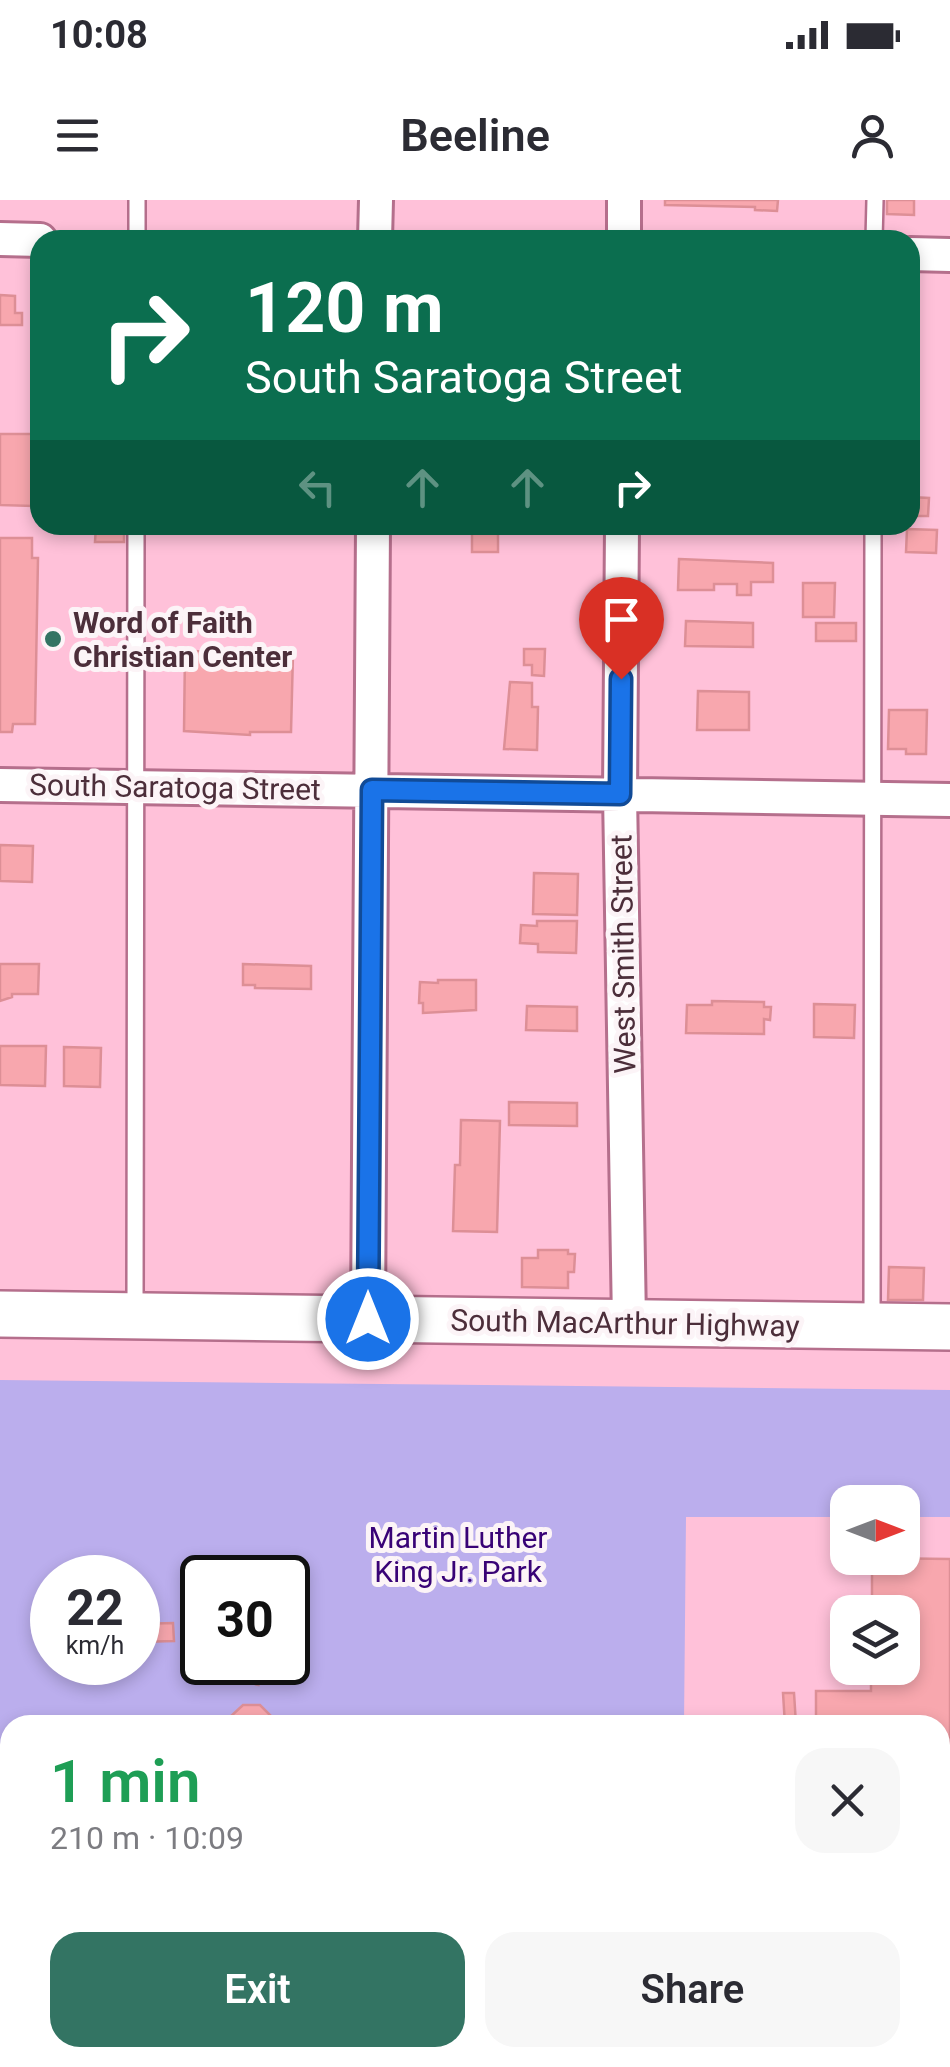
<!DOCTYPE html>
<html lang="en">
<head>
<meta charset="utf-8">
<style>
  body { margin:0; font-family:Roboto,sans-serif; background:#f7f7f7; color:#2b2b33; height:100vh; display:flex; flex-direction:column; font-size:38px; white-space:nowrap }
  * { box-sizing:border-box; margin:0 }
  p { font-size:32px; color:#7c7c81 }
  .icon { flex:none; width:55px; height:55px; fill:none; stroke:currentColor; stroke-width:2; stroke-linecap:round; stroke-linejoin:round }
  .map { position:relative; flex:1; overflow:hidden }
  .sheet { position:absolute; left:0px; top:1515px; width:950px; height:352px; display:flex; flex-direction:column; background:#fff; border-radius:30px 30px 0 0; box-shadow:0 5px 15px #0003 }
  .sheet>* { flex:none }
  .hud { position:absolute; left:30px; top:30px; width:890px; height:305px; border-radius:30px; box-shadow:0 5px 15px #0003; background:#0b6e4f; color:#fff; overflow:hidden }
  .needle { width:65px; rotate:90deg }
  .buttons { position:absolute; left:830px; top:1285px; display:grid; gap:20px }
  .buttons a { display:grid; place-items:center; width:90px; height:90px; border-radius:20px; background:#fff; box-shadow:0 5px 15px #0003; font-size:50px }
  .speed { position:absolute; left:30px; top:1355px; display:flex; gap:20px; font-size:50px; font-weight:700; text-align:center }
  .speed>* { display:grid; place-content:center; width:130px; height:130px; border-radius:50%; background:#fff; box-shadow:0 5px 15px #0003; line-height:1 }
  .speed small { font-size:25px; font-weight:400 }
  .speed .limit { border:5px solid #111; border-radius:15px; background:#fff; color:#111 }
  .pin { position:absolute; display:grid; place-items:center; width:85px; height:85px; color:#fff; margin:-102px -42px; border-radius:50% 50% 50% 0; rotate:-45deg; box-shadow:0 0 10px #0007 }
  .pin .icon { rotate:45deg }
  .me { position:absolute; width:110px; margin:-55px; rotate:0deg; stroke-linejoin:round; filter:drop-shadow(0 0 8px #0008) }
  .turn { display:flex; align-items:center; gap:35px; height:210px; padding:0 50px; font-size:45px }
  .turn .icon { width:130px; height:130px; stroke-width:2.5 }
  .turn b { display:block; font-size:70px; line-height:85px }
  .lanes { display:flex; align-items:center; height:95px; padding:0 50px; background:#0003; justify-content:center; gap:50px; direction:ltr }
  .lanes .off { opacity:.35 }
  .round { display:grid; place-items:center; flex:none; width:105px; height:105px; border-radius:30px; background:#f7f7f7 }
  .headline { display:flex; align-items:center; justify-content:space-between; height:170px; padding:0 50px }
  h1 { font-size:60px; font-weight:600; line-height:75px; color:#1e9e55 }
  .primary-button { display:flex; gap:20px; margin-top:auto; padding:20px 50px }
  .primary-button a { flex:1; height:115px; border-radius:30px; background:#337463; color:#fff; font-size:40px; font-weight:600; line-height:115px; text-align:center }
  .primary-button a+a { background:#f7f7f7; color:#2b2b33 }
  .status { display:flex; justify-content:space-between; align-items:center; height:70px; padding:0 50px; background:#fff; direction:ltr }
  .status svg { height:28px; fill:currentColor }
  header { display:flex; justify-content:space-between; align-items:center; height:130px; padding:0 50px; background:#fff; font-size:45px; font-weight:600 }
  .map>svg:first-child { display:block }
  .green { fill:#bbaeed; fill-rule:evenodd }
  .building { fill:#f8a7ae; stroke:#dd8f96; stroke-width:2.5 }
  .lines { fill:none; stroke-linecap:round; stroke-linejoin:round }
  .service-casing { stroke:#b56f8c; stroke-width:20 }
  .minor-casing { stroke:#b56f8c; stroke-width:38 }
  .secondary-casing { stroke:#b56f8c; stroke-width:50 }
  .path { stroke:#c491a5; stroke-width:5; stroke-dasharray:10 5; stroke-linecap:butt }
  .service { stroke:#fff; stroke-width:15 }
  .minor { stroke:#fff; stroke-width:32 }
  .secondary { stroke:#fff; stroke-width:45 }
  .route-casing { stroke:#114b97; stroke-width:25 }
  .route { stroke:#1a73e8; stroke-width:18 }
  .poi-dot { fill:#337463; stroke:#fcf4f7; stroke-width:4 }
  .labels { text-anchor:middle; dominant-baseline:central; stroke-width:10; stroke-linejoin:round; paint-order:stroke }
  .poi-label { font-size:30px; font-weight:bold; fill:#4c2e3a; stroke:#fcf4f7; text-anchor:start }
  .street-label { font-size:30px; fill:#4c2e3a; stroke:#fcf4f7 }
  .park-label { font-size:30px; fill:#380276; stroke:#fcf4f7 }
</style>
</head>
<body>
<div class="status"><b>10:08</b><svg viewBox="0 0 49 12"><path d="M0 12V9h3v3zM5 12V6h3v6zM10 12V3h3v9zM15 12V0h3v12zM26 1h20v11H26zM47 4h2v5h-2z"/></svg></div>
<header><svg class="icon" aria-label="menu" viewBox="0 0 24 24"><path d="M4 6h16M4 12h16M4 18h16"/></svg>Beeline<svg class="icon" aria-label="person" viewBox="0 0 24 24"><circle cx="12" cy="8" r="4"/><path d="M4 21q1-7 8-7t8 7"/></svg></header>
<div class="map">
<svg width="950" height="1867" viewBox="0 0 950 1867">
  <rect width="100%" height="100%" fill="#ffc1d9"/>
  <path class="green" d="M0,1180L950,1190V1317H903L902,1302H848L847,1317H686L684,1525H10V1858H148L146,1867H0ZM52,1378H138V1462H52ZM202,1378H288V1462H202Z"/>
  <path class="building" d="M665,0H778L777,11L755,10V7L665,5Z
    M887,0H914V15L887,14Z
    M0,95L15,96V113H22V125H0Z
    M0,234H40V299H33V306L0,305Z
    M910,297L929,298L928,316H910Z
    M96,325H124V342H95Z
    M472,329L498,330V352H472Z
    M907,329L937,330L936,353L906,352Z
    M0,338H32V358H38L35,524H13L12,532H0Z
    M679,359L773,363V382H751V395H737V384H714V390H678Z
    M803,383H835L834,417H803Z
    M686,421L753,423V447L685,446Z
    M816,423H856V441H816Z
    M524,449H545L544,476L532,475V465H524Z
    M185,451L293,453L291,532H250V535L184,531Z
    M510,482L532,483V507H538L537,550L504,549Z
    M698,491L749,492V530H697Z
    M889,510H927L926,554H906V549H888Z
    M0,645L33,646L32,682L0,681Z
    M534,673L578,674L577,715L533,714Z
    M537,721H577L576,753L538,752V744L520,743L521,725L537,726Z
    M0,764H39L38,794H12V797L0,801Z
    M243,764L311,766V789L255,788V785H243Z
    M438,780H476V810L423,813V803H419L420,782L438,783Z
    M712,801L764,802V807H771L770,820L764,819V834L686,833L687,805H712Z
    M814,804L855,805L854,838L814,837Z
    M527,806L577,807V831L526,830Z
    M0,846H46L45,886L0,885Z
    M64,847L101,848L100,887L64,886Z
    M509,902L577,903V926L509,925Z
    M461,920L500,921L497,1032L453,1031L455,965H460Z
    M538,1050H568V1054H575L574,1072H568V1088L522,1087V1058H538Z
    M889,1067L924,1068L923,1100H888Z
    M872,1358L950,1359V1548H940V1525H816V1491H871V1468H902V1412H872Z
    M173,1423L174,1441L138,1442V1424Z
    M783,1493H794L796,1524L785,1525Z
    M243,1505H260L273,1518V1525H230V1517Z
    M804,1858H905L911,1867H789Z"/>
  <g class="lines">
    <defs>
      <path id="service" d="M137,40V0
        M874,40L875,0
        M135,1111L136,325
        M872,1121L873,325"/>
      <path id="minor" d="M0,39L40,40
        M375,40L376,0
        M624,40V0
        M910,54L950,55
        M622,325L620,594L629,1122
        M0,585L950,600
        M368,1119L373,325
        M373,1867V1858"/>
      <path id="secondary" d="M0,1114L950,1127"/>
    </defs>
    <use href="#service" class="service-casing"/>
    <use href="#minor" class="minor-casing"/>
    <use href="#secondary" class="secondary-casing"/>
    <path class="path" d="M257,1486L261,1469"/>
    <use href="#service" class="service"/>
    <use href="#minor" class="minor"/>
    <use href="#secondary" class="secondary"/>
  </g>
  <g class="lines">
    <defs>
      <path id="route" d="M368,1119L372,590L620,594L621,479"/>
    </defs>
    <use href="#route" class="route-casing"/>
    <use href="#route" class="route"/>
  </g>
  <circle class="poi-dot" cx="53" cy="439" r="10"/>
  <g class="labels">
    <g class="poi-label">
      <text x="73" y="422">Word of Faith<tspan x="73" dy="34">Christian Center</tspan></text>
    </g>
    <g class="street-label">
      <text transform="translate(175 587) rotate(1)">South Saratoga Street</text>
      <text transform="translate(623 754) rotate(-91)">West Smith Street</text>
      <text transform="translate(625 1123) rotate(1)">South MacArthur Highway</text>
    </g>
    <g class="park-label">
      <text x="458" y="1337">Martin Luther<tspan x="458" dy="34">King Jr. Park</tspan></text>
    </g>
  </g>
</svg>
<div class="buttons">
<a><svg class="needle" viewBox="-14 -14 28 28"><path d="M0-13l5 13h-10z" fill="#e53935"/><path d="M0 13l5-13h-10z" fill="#7c7c81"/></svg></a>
<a><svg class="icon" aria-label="layers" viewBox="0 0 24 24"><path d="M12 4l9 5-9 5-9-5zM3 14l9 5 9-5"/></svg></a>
</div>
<div class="speed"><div>22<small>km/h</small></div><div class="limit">30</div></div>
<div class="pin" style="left:621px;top:479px;background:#d93025"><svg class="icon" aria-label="arrive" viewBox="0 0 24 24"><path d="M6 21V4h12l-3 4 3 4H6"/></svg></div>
<svg class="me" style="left:368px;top:1119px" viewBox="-20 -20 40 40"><circle r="17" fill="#1a73e8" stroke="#fff" stroke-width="3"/><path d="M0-11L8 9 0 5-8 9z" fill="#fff"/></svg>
<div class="hud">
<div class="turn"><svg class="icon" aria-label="right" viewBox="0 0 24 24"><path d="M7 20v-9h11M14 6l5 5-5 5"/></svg><div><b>120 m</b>South Saratoga Street</div></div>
<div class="lanes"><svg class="icon off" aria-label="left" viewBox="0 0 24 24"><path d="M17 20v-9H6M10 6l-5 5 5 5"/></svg><svg class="icon off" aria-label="ahead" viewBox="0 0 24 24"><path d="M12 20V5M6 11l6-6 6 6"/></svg><svg class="icon off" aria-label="ahead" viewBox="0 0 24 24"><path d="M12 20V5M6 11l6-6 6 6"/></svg><svg class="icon" aria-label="right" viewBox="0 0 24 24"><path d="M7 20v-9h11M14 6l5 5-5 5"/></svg></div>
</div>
<section class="sheet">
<div class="headline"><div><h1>1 min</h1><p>210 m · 10:09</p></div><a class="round"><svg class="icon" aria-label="close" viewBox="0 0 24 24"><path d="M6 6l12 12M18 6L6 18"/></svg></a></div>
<div class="primary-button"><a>Exit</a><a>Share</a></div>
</section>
</div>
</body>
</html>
